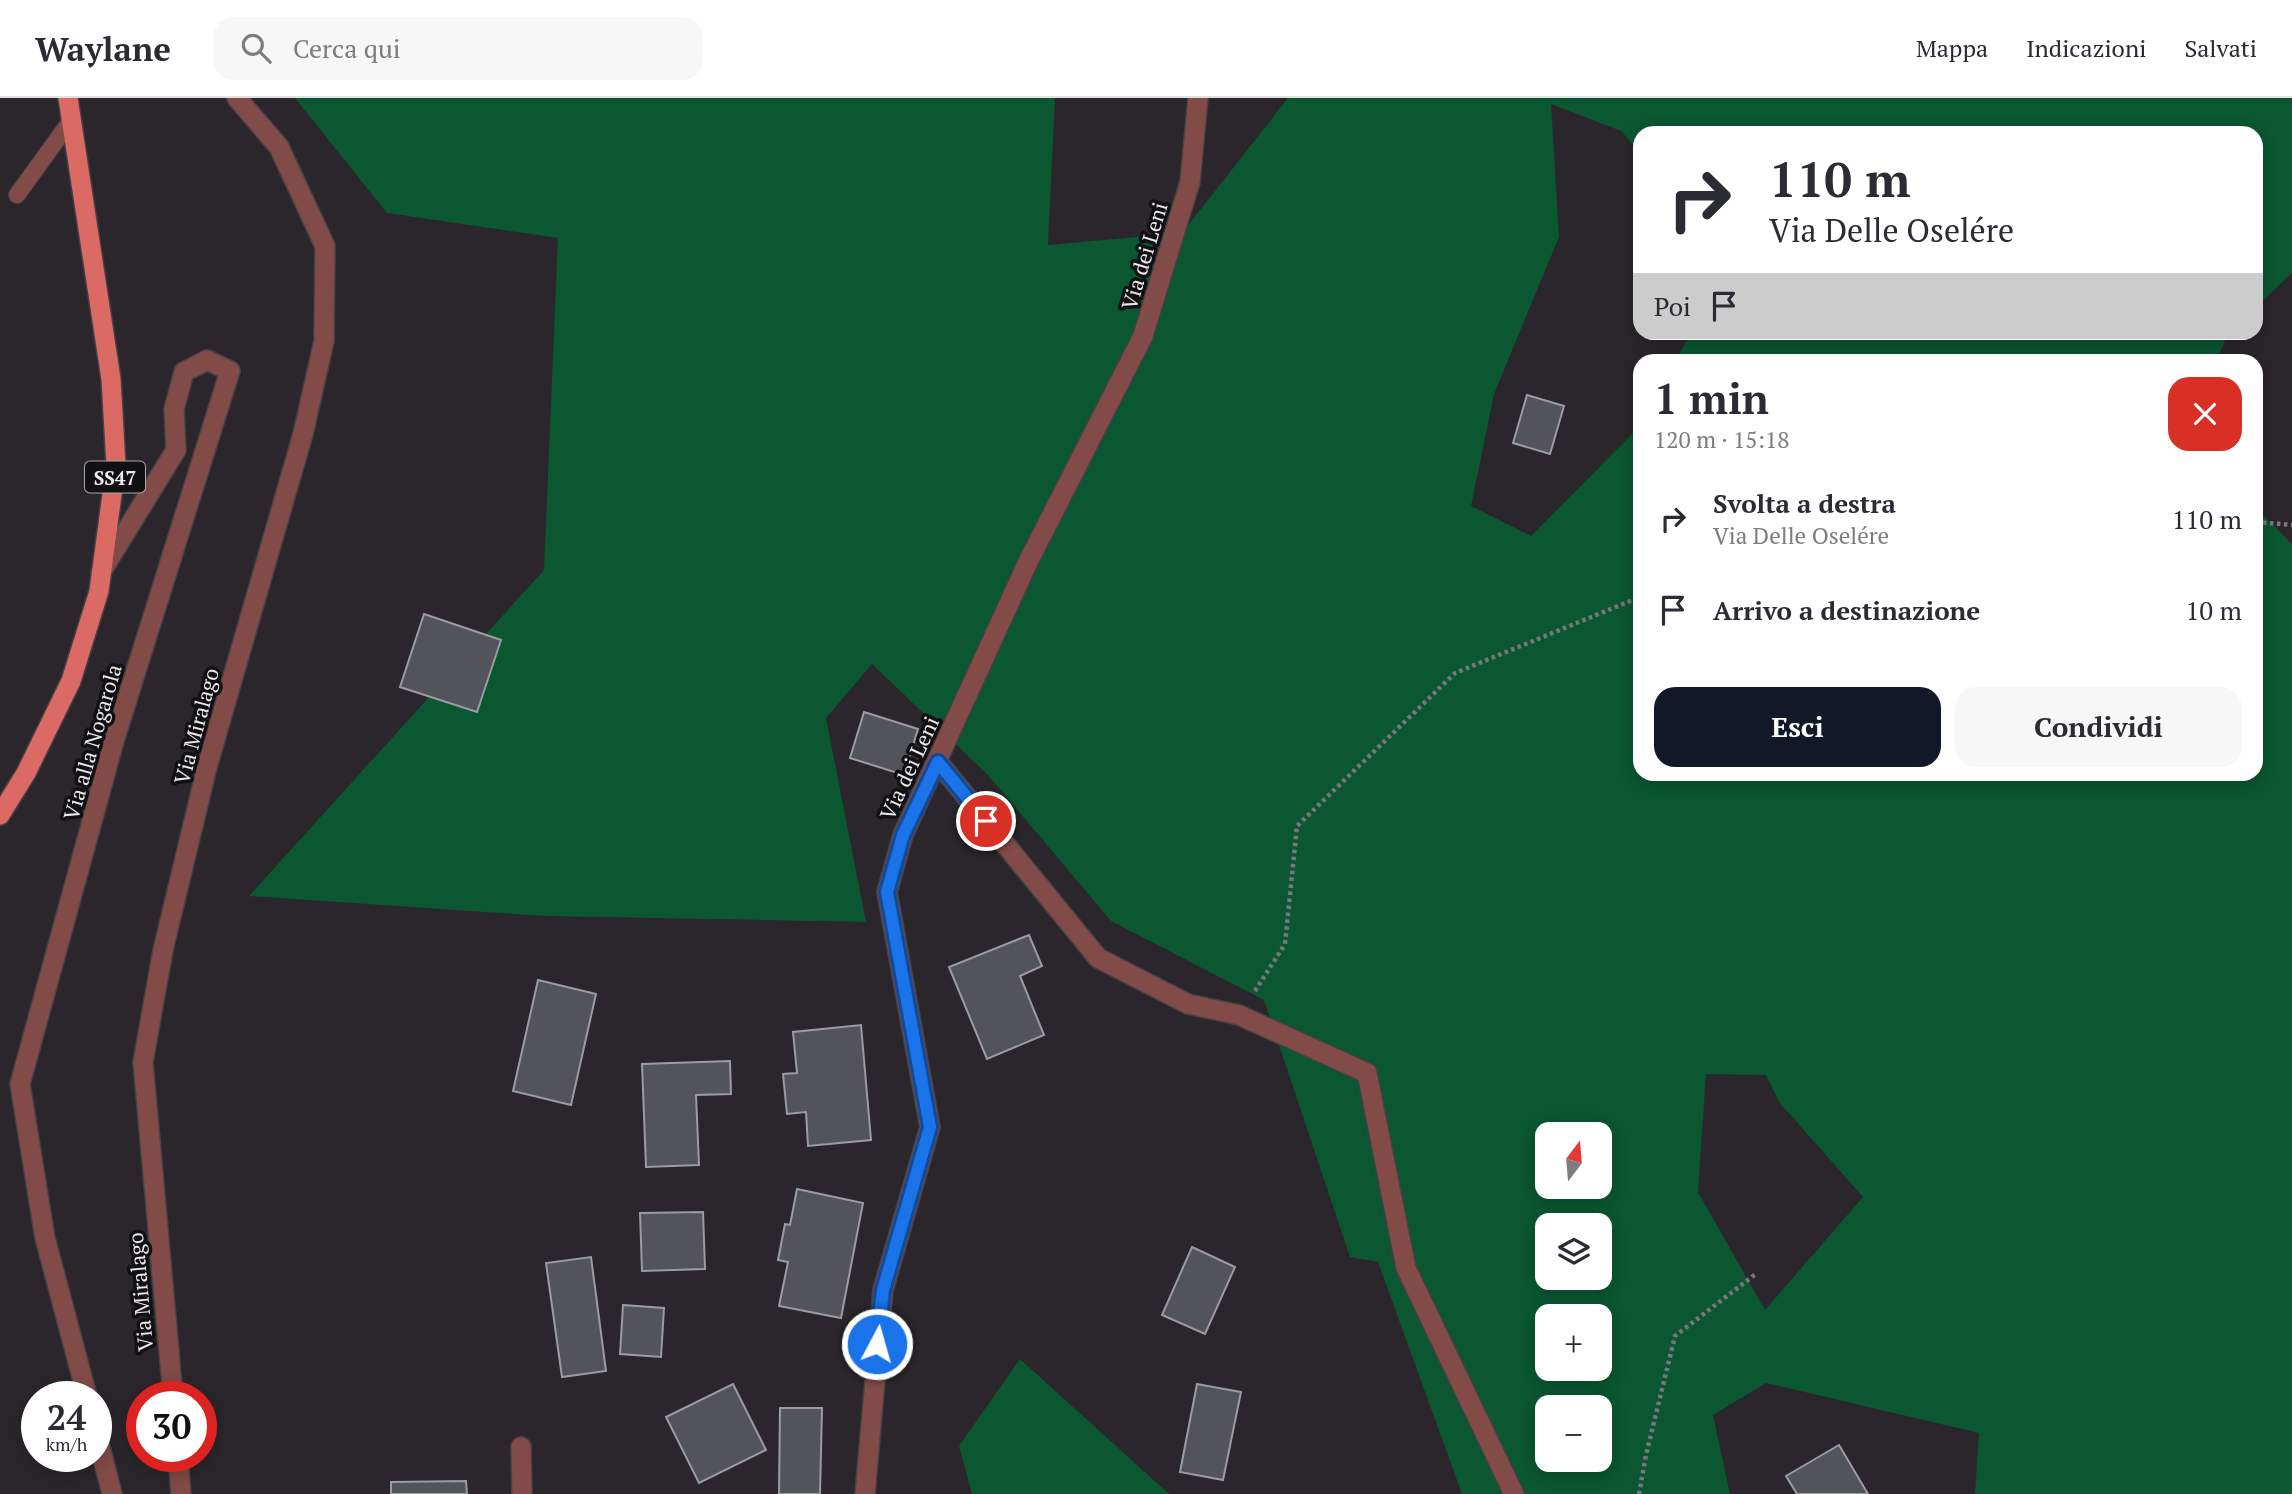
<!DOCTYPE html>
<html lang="it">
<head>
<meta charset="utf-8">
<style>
  body { margin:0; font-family:"PT Serif",serif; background:#f7f7f7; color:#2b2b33; height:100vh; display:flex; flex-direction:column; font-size:26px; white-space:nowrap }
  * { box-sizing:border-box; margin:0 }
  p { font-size:23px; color:#7c7c81 }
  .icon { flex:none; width:38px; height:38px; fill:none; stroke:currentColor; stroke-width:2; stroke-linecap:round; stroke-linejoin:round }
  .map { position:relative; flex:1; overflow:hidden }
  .sheet { position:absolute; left:1633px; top:256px; width:630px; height:427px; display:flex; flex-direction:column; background:#fff; border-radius:21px; box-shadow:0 4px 18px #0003 }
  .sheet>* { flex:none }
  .guide { position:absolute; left:1633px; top:28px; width:630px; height:214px; border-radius:21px; box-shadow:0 4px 18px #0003; background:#fff; color:#2b2b33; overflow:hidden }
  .needle { width:46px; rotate:16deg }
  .buttons { position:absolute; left:1535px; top:1024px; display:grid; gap:14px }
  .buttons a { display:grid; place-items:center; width:77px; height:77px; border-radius:14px; background:#fff; box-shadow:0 4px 18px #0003; font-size:35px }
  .speed { position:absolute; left:21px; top:1283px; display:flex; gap:14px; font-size:35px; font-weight:700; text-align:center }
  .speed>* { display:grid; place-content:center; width:91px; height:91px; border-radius:50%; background:#fff; box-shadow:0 4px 18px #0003; line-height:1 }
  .speed small { font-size:18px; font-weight:400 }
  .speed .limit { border:10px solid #d22; background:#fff; color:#111 }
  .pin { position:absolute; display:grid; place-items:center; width:60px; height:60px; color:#fff; margin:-30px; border:4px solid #fff; border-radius:50%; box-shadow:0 2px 7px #0007 }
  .me { position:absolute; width:77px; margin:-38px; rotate:6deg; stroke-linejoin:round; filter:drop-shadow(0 0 5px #0008) }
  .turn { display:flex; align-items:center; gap:24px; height:147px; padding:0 21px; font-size:32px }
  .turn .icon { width:91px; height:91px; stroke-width:2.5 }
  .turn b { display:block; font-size:49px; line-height:60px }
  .then { display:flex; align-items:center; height:66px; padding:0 21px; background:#0003; gap:14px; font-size:26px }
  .round { display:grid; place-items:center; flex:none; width:74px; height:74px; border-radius:21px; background:#f7f7f7 }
  .headline { display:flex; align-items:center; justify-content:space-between; height:119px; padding:0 21px }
  h1 { font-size:42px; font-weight:700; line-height:52px }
  .action { display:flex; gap:14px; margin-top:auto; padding:14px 21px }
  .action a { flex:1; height:80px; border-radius:21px; background:#111827; color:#fff; font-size:28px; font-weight:700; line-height:80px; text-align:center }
  .action a+a { background:#f7f7f7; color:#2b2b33 }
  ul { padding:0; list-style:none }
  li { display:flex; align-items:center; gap:21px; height:91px; padding:0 21px }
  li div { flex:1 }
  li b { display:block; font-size:26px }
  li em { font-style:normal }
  header { display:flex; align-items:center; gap:42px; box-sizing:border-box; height:98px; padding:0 35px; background:#fff; border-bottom:2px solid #e1e1e2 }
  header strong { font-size:33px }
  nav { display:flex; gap:38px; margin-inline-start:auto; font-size:24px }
  .search { width:490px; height:63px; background:#f7f7f7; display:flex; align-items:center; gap:18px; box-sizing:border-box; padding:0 24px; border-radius:21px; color:#7c7c81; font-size:26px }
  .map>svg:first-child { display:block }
  .green { fill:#0a5731; fill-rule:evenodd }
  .building { fill:#53535a; stroke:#9b9ba3; stroke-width:2 }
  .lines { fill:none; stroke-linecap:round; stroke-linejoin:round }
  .service-casing { stroke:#454146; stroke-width:18 }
  .minor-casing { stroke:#454146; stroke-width:22 }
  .tertiary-casing { stroke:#454146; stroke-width:22 }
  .primary-casing { stroke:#454146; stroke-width:22 }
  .path { stroke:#7a767b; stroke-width:4.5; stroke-dasharray:3.5 3.5; stroke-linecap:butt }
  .service { stroke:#824b47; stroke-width:16 }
  .minor { stroke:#824b47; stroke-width:19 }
  .tertiary { stroke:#824b47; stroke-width:19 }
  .primary { stroke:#db6a64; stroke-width:19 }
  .route-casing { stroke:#114b97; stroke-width:18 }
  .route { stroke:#1a73e8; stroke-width:12 }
  .labels { text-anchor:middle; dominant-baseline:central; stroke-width:7; stroke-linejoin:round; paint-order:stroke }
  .shield { fill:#111012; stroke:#aaa7ab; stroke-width:2 }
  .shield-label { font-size:19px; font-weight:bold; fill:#ebe8ec }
  .street-label { font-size:21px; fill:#ebe8ec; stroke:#111012 }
</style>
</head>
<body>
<header>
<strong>Waylane</strong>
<div class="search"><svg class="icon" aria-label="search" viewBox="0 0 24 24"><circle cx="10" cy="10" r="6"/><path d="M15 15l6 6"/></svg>Cerca qui</div>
<nav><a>Mappa</a><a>Indicazioni</a><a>Salvati</a></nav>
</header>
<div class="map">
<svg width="2292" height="1396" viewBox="0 0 2292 1396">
  <rect width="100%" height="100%" fill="#2a262b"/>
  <path class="green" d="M295,0H1055L1048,147L1182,135L1288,0H2292V175L2256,209V35H1640V55L1621,33L1551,6L1559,139L1494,296L1471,408L1531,438L1640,328V676H2256V410L2292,446V1396H1975L1979,1335L1766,1285L1713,1317L1730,1396H1462L1378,1164L1350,1159L1264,902L1111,823L988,677L872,566L826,620L866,824L545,818L249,798L544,472L558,140L387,115ZM1706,976L1766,977L1779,1004L1863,1099L1765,1212L1698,1094ZM1547,1036H1600V1088H1547ZM1547,1127H1600V1180H1547ZM1547,1218H1600V1270H1547ZM1547,1309H1600V1362H1547Z
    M1691,235V234L2228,235L2217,262H1676Z
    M1020,1261L1169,1396H1170H972L959,1348Z"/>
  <path class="building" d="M1527,297L1564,308L1550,356L1513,345Z
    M424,516L501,542L477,614L400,589Z
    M864,614L918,631L904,677L850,660Z
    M1029,837L1042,868L1020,878L1044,937L987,961L949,869Z
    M538,882L596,896L571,1007L513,993Z
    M861,927L871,1042L808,1048L806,1014L787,1016L783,976L797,975L793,934Z
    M730,963L731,996L696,997L699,1067L646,1069L642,966Z
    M797,1091L863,1105L841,1220L779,1208L788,1164L778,1162L785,1126L790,1127Z
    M703,1114L705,1171L642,1173L640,1115Z
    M1192,1149L1235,1169L1205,1236L1162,1217Z
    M591,1159L606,1273L562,1279L546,1165Z
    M623,1207L664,1210L661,1259L620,1256Z
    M733,1286L766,1352L699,1385L666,1319Z
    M1197,1286L1241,1294L1223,1382L1180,1374Z
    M780,1310H822L820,1396H779Z
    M1839,1347L1868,1396H1797L1786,1378Z
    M466,1383L467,1396H391V1384Z"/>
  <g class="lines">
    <defs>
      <path id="service" d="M17,97L72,21"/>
      <path id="minor" d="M938,664L1098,860L1188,906L1239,917L1367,975L1406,1170L1514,1396
        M87,1298L45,1140L20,986L114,643L230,273L207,262L184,274L174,311L176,352L101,474
        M96,1333L112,1396
        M521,1349L522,1396
        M865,1396L883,1192L930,1029L887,794L903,737L1028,464L1143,238L1190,84L1198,0"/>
      <path id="tertiary" d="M173,1298L143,964L163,852L207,669L303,336L324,243L325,148L279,49L237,0
        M178,1358L181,1396"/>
      <path id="primary" d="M0,717L26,675L71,583L99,493L116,367L111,281L68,0"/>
    </defs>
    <use href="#service" class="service-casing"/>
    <use href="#minor" class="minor-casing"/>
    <use href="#tertiary" class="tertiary-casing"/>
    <use href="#primary" class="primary-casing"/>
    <path class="path" d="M2256,424L2292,427
      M1255,893L1285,846L1297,728L1455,575L1640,499
      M1639,1396L1646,1357L1675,1238L1757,1175"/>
    <use href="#service" class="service"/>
    <use href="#minor" class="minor"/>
    <use href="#tertiary" class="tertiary"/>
    <use href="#primary" class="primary"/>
  </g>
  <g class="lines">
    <defs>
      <path id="route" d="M877,1246L883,1192L930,1029L887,794L903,737L938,664L986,723"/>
    </defs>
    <use href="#route" class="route-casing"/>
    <use href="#route" class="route"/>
  </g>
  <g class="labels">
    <rect class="shield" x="85" y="363.5" width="60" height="31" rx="5"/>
    <g class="shield-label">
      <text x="115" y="379">SS47</text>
    </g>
    <g class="street-label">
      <text transform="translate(1144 158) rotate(-73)">Via dei Leni</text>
      <text transform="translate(196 628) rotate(-75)">Via Miralago</text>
      <text transform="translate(92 644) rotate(-74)">Via alla Nogarola</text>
      <text transform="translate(909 670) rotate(-65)">Via dei Leni</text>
      <text transform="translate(140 1194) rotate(-95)">Via Miralago</text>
    </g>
  </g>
</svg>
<div class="buttons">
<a><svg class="needle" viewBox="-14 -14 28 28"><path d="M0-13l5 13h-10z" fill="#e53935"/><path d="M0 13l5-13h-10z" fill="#7c7c81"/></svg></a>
<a><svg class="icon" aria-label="layers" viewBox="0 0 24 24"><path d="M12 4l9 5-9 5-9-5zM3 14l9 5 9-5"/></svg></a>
<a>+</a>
<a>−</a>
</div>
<div class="speed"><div>24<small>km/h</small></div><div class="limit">30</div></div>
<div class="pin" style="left:986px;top:723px;background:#d93025"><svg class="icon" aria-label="arrive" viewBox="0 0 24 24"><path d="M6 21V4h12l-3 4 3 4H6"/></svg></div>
<svg class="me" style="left:877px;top:1246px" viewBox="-20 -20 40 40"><circle r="17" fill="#1a73e8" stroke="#fff" stroke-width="3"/><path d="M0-11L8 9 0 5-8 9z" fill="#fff"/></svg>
<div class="guide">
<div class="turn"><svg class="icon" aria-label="right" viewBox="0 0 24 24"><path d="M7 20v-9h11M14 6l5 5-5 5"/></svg><div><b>110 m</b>Via Delle Oselére</div></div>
<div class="then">Poi<svg class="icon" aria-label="arrive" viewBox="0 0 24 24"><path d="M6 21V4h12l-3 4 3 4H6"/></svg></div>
</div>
<section class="sheet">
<div class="headline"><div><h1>1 min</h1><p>120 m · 15:18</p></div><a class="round" style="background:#d93025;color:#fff"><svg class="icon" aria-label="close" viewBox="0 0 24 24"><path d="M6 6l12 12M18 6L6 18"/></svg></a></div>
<ul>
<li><svg class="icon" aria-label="right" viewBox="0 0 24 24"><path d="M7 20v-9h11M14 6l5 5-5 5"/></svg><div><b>Svolta a destra</b><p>Via Delle Oselére</p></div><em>110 m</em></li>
<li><svg class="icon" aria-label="arrive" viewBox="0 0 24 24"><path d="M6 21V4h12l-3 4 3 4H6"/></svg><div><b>Arrivo a destinazione</b></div><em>10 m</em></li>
</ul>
<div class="action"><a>Esci</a><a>Condividi</a></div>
</section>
</div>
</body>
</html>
